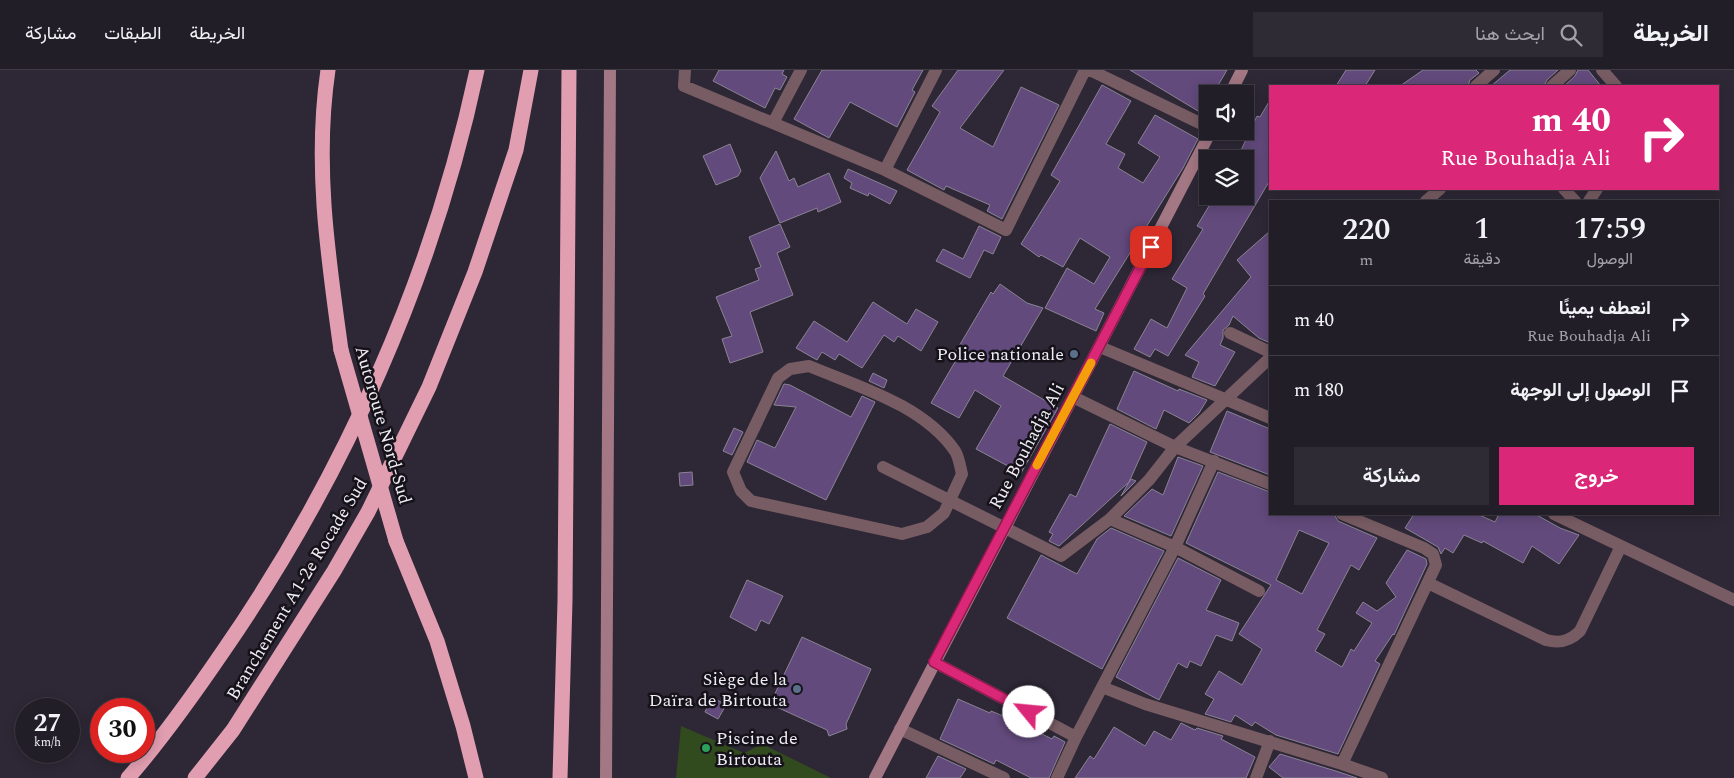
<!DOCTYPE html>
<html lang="ar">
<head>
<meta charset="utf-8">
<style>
  body { margin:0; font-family:Spectral,Vazirmatn,serif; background:#2e2b34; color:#f1f3f6; direction:rtl; height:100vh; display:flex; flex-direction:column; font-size:19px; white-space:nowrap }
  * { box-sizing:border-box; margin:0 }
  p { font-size:16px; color:#a2a2a8 }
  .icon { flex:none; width:28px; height:28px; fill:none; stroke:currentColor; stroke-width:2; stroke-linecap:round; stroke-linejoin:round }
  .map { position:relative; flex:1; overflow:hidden; direction:ltr }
  .drawer { position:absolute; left:1269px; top:130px; width:450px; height:315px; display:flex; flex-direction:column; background:#221e28; border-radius:0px; box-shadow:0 2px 12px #0003,0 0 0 1px #3f3c45; direction:rtl }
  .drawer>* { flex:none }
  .hud { position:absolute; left:1269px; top:15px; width:450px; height:105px; border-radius:0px; box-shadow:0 2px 12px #0003,0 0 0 1px #3f3c45; direction:rtl; background:#db2777; color:#fff; overflow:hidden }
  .tools { position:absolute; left:1199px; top:15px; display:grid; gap:10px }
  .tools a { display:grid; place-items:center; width:55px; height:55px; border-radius:0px; background:#221e28; box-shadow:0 2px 12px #0003,0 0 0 1px #3f3c45; font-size:25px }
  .speed { position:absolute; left:15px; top:628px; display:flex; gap:10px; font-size:25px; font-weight:700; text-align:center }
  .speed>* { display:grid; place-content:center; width:65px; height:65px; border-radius:50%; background:#221e28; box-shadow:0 2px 12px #0003,0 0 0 1px #3f3c45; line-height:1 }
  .speed small { font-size:12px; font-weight:400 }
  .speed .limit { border:8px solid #d22; background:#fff; color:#111 }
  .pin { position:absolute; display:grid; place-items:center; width:42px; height:42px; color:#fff; margin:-21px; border-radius:10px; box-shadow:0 2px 8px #0006 }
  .me { position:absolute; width:55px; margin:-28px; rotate:298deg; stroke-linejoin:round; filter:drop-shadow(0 0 4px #0008) }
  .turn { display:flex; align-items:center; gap:18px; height:105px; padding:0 25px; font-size:22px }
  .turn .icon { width:65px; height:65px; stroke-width:2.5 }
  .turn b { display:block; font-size:35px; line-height:42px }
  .eta { display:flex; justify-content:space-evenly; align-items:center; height:85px; text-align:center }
  .eta b { font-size:30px; font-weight:600; line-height:35px }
  .button { display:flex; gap:10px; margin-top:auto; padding:10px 25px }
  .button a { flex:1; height:58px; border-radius:0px; background:#db2777; color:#fff; font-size:20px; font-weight:600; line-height:58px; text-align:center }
  .button a+a { background:#2e2b34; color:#f1f3f6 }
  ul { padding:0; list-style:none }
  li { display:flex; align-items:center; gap:15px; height:70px; padding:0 25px; border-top:1px solid #3f3c45 }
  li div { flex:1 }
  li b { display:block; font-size:19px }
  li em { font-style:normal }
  header { display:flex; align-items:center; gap:30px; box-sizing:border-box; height:70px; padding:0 25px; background:#221e28; border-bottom:1px solid #3f3c45 }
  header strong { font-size:24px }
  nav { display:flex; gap:28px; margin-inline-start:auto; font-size:18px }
  .search { width:350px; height:45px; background:#2e2b34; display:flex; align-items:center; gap:12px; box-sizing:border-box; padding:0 18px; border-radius:0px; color:#a2a2a8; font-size:19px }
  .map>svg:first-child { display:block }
  .green { fill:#314b1e }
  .building { fill:#624a7c; stroke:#8a8394; fill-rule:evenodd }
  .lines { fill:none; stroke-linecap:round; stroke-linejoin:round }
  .street { stroke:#785c63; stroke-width:12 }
  .secondary { stroke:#a37783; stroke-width:12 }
  .highway { stroke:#e29eb1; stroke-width:15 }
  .highway-bridge { stroke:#e29eb1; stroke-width:15 }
  .route-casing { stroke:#8e194d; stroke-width:12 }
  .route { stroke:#db2777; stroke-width:9 }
  .slow { stroke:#f59e0b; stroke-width:9 }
  .service-dot { fill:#5c6f8a; stroke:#151219; stroke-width:2 }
  .leisure-dot { fill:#2e9e5b; stroke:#151219; stroke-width:2 }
  .labels { text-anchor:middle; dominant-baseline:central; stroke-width:5; stroke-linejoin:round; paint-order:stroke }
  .poi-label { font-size:18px; fill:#f0ecf6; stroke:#151219; text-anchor:end }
  .street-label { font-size:18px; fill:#f0ecf6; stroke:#151219 }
</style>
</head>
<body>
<header>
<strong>الخريطة</strong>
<div class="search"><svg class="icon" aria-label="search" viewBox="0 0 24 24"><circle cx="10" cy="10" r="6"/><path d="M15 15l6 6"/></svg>ابحث هنا</div>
<nav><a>الخريطة</a><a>الطبقات</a><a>مشاركة</a></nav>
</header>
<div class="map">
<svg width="1734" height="708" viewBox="0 0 1734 708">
  <rect width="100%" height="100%" fill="#2e2836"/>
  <path class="green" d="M681,656L744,683L762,674L831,708H676Z"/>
  <path class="building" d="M719,0H784L782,4L787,7L780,20L775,18L765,38L713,11Z
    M822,0H923L912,20L915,22L897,57L850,32L829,68L794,49Z
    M958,0H1004L960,58L993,77L1021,17L1059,35L1002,149L987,141L990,135L946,116L944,120L907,100L940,42L932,36Z
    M1130,0H1227L1213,24H1208V47Z
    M1346,0H1375L1365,16H1336Z
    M1423,0H1476L1479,3L1470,10L1468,16H1400Z
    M1510,0H1558L1547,10L1544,16H1491Z
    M1578,0H1588L1601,16H1564L1575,6Z
    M1102,15L1131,31L1106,74L1125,84L1118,98L1143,113L1160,87L1138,73L1155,45L1198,69L1183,98L1095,239L1104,243L1096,261L1045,238L1067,198L1094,214L1110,187L1080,168L1063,197L1041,185L1039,187L1021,174L1060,111L1051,105Z
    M1270,30V110L1203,224L1205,226L1168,286L1155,279L1150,287L1134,279L1151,249L1167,258L1187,218L1172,209L1203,159L1197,156L1215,126H1245V89H1237L1257,46L1260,47Z
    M730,74L741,101L738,106L716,115L703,86Z
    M776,81L789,111L794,108L798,117L829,103L841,132L818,142L817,138L780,153L760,108Z
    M848,99L897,121L890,134L869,123L868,126L850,118L852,113L844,108Z
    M780,154L790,177L777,183L793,225L750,242L763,282L730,293L722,269L732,266L716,227L759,210L755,199L761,197L749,167Z
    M979,156L1001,167L993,184L984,180L970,208L936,191L943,179L963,189Z
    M1270,161V273L1259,268L1233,246L1229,255L1223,260V268L1220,275L1235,282L1215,316L1192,307L1199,292L1185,285L1251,207L1237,190Z
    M1000,214L1027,233L1043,238L1003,306L1058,338L1021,403L976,379L1001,336L975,320L959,348L931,333L959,285L955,283L991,222L993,224Z
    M873,232L907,254L916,239L938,252L921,281L898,266L894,272L884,265L862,298L839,284L835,290L822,282L817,290L796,278L814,251L847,272Z
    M1134,301L1178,321L1179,319L1207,330L1199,343L1189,353L1164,340L1156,359L1117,339Z
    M873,303L887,310L884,318L869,311Z
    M784,314L790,315L851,347L862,326L875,332L826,430L747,392L757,370L775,378L796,337L774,335Z
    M1227,341L1270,359V405L1210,382Z
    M1110,354L1147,372L1129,412L1131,409L1136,411L1121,426L1129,412L1059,476L1049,471L1053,464L1049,462L1070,424L1076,427Z
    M734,358L743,362L732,385L723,381Z
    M1178,387L1203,396L1171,466L1124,446L1152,419L1163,425Z
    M692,402L693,415L680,416L679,403Z
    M1218,402L1270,422V444H1334L1338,451L1377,468L1359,500L1351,495L1317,560L1325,564L1315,581L1342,597L1351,579L1354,581L1372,553L1356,543L1363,532L1377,541L1396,527L1386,513L1407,480L1426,489L1427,494L1394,565L1393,564L1375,591L1380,594L1338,684L1276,665L1255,652L1252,656L1235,645L1231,652L1205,644L1214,629L1205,624L1219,601L1242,615L1262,579L1239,564L1271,515L1186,473ZM1299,460L1329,473L1302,524L1276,510Z
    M1414,444H1477L1495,452L1499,444H1535L1560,458L1579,465L1559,494L1532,476L1523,493L1483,471L1482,473L1464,465L1453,483L1445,478L1441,484L1438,477L1405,458Z
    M1111,458L1164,481L1102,599L1007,548L1041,485L1077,504L1097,469Z
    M1178,488L1221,510L1206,540L1239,553L1232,571L1216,565L1201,596L1190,591L1187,598L1178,593L1159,630L1116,607Z
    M747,510L783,526L769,554L761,550L756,561L730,547Z
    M802,567L871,599L846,654L847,659L829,666L827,660L770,634Z
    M712,627L726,635L718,649L705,642Z
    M958,629L990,643L991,641L1020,653L1052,669L1054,666L1065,672L1049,708H1031L996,690L994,694L940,669Z
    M1181,653L1195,660L1197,658L1223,666L1221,669L1255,687L1246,708H1075L1090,686L1094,689L1114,657L1145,676L1154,661L1171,670Z
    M1280,684L1339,702L1357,708H1283L1269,697Z
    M938,686L966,699L960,708H926Z"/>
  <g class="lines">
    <path class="street" d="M685,0L684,16L885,100L1006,160L1085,0
      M1090,0L1208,57
      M1602,0L1616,16
      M1476,16L1494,0
      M1552,16L1570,0
      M773,53L801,0
      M885,100L936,0
      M1564,119L1575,131
      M1426,131L1440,119
      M1589,131L1597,119
      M1230,263L1270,282
      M1100,277L1270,348
      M809,296C859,317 923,335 955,381C959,387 960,397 962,404L944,443L927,457L902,464L751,431L741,421L733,402L778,308L790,299Z
      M1073,327L1175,377L1270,414
      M883,397L1061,486L1110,449L1149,410L1175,377L1270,288
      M1342,444L1424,478L1433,484L1436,495L1342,694L1382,708
      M1554,444L1734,530
      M1110,449L1175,477L1259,521
      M1428,513L1546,570C1560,574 1570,571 1580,561L1621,476
      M934,592L1076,667
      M1102,617L1145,634L1342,694
      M900,659L1004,708
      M1057,708L1076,667L1175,477L1214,391
      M1256,708L1270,671"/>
    <path class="secondary" d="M1230,24L1242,0
      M606,708L610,0
      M875,708L1211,61"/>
    <path class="highway" d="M328,0C314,94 328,187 341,280
      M396,471L437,571L463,656L476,708
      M128,708C163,668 194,624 224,580C344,406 433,207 477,0
      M195,708L233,660L334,501L368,442L429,317L475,202L516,80L531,0
      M560,708L565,531L569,0"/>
    <path class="highway-bridge" d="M341,280L396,471"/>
  </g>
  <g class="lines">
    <defs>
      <path id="route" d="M1029,642L934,592L1151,177"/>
    </defs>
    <use href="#route" class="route-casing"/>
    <use href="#route" class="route"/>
    <path class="slow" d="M1037,395L1091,293"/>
  </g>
  <g class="service-dot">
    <circle cx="1074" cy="284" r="5"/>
    <circle cx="797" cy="619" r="5"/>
  </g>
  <circle class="leisure-dot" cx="706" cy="678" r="5"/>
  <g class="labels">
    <g class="poi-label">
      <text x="1064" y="284">Police nationale</text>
      <text x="787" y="609">Siège de la<tspan x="787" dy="21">Daïra de Birtouta</tspan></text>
      <text x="716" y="668" text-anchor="start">Piscine de<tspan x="716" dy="21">Birtouta</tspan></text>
    </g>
    <g class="street-label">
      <text transform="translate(383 355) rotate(74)">Autoroute Nord-Sud</text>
      <text transform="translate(1027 376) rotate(-62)">Rue Bouhadja Ali</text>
      <text transform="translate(297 519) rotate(-59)">Branchement A1-2e Rocade Sud</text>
    </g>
  </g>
</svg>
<div class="tools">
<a><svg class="icon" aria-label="sound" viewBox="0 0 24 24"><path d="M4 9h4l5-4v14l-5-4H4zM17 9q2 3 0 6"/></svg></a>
<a><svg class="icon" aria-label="layers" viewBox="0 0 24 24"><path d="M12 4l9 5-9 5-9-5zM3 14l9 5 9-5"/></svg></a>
</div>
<div class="speed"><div>27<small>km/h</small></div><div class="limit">30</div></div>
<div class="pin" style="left:1151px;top:177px;background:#d93025"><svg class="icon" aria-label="arrive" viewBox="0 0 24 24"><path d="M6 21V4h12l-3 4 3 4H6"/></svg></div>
<svg class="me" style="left:1029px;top:642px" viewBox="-20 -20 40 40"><circle r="19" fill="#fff"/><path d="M0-13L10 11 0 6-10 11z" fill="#db2777"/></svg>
<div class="hud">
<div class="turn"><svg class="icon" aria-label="right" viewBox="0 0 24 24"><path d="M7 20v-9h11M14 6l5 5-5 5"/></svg><div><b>40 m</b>Rue Bouhadja Ali</div></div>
</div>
<section class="drawer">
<div class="eta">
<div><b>17:59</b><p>الوصول</p></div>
<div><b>1</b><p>دقيقة</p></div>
<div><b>220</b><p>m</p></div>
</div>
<ul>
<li><svg class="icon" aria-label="right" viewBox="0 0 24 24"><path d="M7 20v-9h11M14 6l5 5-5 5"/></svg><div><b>انعطف يمينًا</b><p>Rue Bouhadja Ali</p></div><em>40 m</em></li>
<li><svg class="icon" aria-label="arrive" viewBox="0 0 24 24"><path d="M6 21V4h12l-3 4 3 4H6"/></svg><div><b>الوصول إلى الوجهة</b></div><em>180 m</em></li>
</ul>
<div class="button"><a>خروج</a><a>مشاركة</a></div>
</section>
</div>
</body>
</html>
